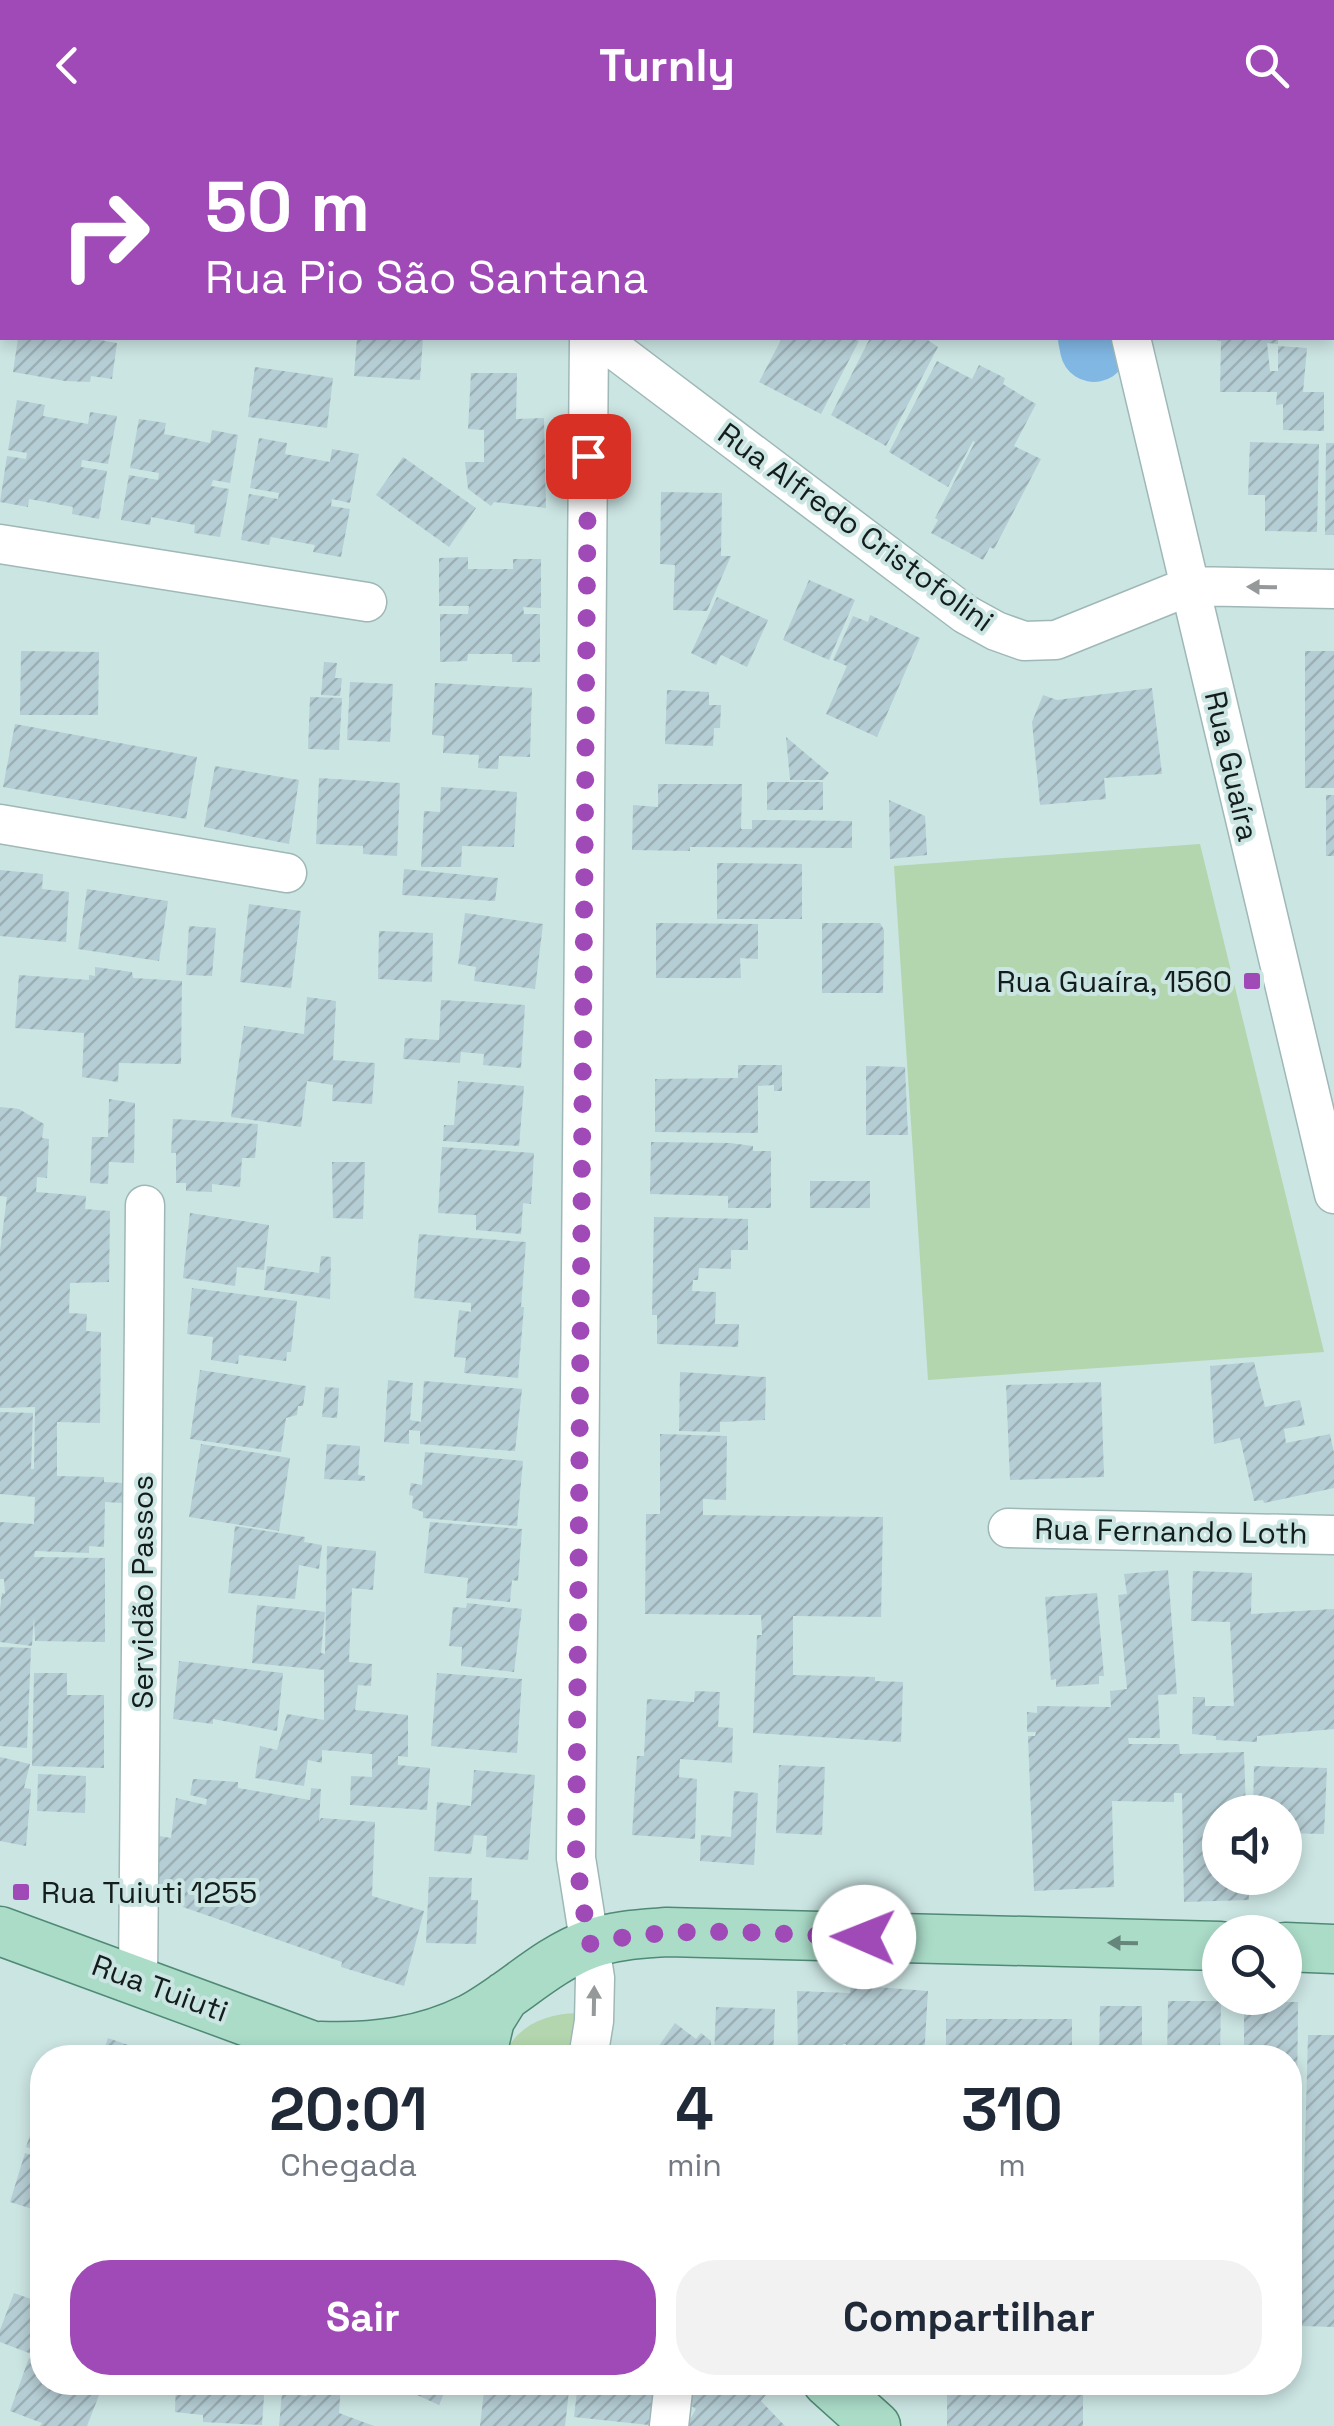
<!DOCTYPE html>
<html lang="pt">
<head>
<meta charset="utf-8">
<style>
  body { margin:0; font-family:"Space Grotesk",sans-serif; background:#f2f2f3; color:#1f2937; height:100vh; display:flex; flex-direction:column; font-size:38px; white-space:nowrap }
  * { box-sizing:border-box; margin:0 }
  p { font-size:32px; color:#747a83 }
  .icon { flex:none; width:55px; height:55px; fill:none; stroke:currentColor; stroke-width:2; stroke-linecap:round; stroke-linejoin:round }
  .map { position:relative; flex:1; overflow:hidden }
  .details { position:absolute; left:30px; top:1915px; width:1272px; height:350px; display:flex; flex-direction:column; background:#fff; border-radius:40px; box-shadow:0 5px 15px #0003 }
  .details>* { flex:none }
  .guide { position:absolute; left:0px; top:0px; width:1335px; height:210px; box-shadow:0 5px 15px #0003; background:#a04ab7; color:#fff; overflow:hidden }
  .controls { position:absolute; left:1202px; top:1665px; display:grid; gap:20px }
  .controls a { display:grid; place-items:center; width:100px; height:100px; border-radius:50%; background:#fff; box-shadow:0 5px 15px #0003; font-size:50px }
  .pin { position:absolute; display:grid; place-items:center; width:85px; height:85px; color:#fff; margin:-42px; border-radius:20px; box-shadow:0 5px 15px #0006 }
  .me { position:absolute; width:110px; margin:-55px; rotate:271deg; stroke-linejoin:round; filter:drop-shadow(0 0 8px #0008) }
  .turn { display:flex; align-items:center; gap:35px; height:210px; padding:0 40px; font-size:45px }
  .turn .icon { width:130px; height:130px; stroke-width:2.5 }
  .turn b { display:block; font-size:70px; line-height:85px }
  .eta { display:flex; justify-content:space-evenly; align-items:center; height:170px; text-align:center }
  .eta b { font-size:60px; font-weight:700; line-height:70px }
  .primary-button { display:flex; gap:20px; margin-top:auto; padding:20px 40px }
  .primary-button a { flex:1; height:115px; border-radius:40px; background:#a04ab7; color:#fff; font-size:40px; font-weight:700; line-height:115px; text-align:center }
  .primary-button a+a { background:#f2f2f3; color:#1f2937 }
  header { display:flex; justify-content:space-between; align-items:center; height:130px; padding:0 40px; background:#a04ab7; color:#fff; font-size:45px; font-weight:700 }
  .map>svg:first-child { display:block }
  .green { fill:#b3d6ae }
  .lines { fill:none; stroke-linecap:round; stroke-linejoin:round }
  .river { stroke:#80b7e3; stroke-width:68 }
  .building { fill:url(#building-hatch) }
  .minor-casing { stroke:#9fb8b7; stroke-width:41 }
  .major-casing { stroke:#508a74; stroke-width:51 }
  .minor { stroke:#fff; stroke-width:38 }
  .major { stroke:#aadcc8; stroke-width:48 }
  .oneway { fill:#959999 }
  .oneway2 { fill:#66867b }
  .route { stroke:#a04ab7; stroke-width:18; stroke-dasharray:0 32.4 }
  .poi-dot { fill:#a04ab7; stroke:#cbe5e3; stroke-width:4 }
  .labels { text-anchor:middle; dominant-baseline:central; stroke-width:8; stroke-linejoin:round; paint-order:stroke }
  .street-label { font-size:30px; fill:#131d1c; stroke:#cbe5e3 }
  .poi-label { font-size:30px; fill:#131d1c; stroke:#cbe5e3; text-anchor:end }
</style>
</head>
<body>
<header><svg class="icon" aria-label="back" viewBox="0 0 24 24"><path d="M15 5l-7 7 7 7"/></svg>Turnly<svg class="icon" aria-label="search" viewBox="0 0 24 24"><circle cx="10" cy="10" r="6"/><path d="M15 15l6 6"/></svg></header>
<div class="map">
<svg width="1334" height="2296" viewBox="0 0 1334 2296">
  <defs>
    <pattern id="building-hatch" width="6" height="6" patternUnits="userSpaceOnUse" patternTransform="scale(2.5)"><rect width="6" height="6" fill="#b5cdd4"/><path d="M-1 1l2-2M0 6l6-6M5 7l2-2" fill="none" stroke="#9bb0b5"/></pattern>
  </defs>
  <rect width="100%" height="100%" fill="#cbe5e3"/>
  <path class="green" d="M1200,714L1324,1222L928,1250L894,736Z
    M577,1883L568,1927L502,1928C517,1896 543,1884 577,1883Z"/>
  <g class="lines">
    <path class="river" d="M1047,0L1048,2
      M1092,208L1094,218"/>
  </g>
  <path class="building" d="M18,208H89L117,213L112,249L91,246L90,252L65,251L13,242Z
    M357,208H423L420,250L354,246Z
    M782,208H853L859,211L821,284L759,252Z
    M870,208H925L938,217L886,316L831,285Z
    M1218,208H1278V214L1267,213L1270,241H1278V216L1307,218L1303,262H1324V301L1283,300V274L1276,275L1277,262H1220L1221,211H1217Z
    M937,231L972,249L979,235L1005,248L1003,254L1036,274L1014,316L1041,329L994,419L990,417L983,430L931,403L938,390L935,388L975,312L973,311L948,357L889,322Z
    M255,237L333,248L327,298L248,287Z
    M471,243H517L516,289L544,288L546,378L494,372L491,376L468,359L465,332H484V300L468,299Z
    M17,270L45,275L43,286L88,294L90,282L117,286L108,334L82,330L81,337L107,341L99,389L72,384L73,377L29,369L28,377L0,372L7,326L26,329L27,323L8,320Z
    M139,289L166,293L164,304L210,313L212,300L238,305L230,353L213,350L211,356L229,359L220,407L194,403L195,395L151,387L150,395L121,390L129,345L158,350L159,343L130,338Z
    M259,308L287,313L285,324L330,332L332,319L359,324L350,373L332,369L331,376L350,379L341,427L313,422L315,415L271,407L269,415L241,410L249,364L278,369L279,363L250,358Z
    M1250,312L1319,314L1317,402L1265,401V365H1248Z
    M1326,313H1334V405H1325Z
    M403,327L476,378L449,417L376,365Z
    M661,362L722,363L721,426H731L707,481L673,480L675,435L660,434Z
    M468,427V439H513V429H541V478L523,477L524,484H540V532H512V524H468L467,531L440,532V484H468L469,476H439V428Z
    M809,450L855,470L829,530L783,510Z
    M717,467L768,490L747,537L721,525L716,535L691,523Z
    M870,485L920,508L877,607L826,584L847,536L833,530L853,486L868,492Z
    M21,521L99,522L98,585H20Z
    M1305,521H1334V658H1305Z
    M324,532L337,533L335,548H342L340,566L321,565Z
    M350,552L393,554L390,612L347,610Z
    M435,553L532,558L530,627L499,626L498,639L478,638L479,625L443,623L444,606L432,605Z
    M1152,558L1162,644L1104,648L1106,669L1040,675L1032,592L1043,565L1057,570Z
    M667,560L709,562V575H721L720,598H714L713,616L665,614Z
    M310,567L342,568L339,620L308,619Z
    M15,594L197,627L186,689L3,657Z
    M786,607L829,643L823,650H790Z
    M215,636L299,650L289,714L204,697Z
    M319,648L400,653L397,726L363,724V716L316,714Z
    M767,652H823V680H767Z
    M658,654H742L741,699H752V690L852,691V718L690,717V721L632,720L633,675L658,677Z
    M441,657L517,662L514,717L462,716L461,737H421L424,681L440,682Z
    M1326,665H1334V726H1326Z
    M889,670L925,686L927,725L890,729Z
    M717,733L802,734V789H717Z
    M404,739L498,748L495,771L402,765Z
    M0,740L43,744L42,759L69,762L66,812L0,806Z
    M87,759L168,771L159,831L78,819Z
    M249,774L301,781L291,858L240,852Z
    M465,783L543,794L535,859L474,851L476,837L458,834Z
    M656,793L758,794V829L740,828L741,848H656Z
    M822,793H880L884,800L883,863H822Z
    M189,796L216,798L212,846L186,845Z
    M379,801L433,803L432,852L378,849Z
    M95,837L132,842L133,848L182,851L181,934L119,933L118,952L82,947L84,903L15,898L19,845L89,850V845L95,846Z
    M307,867L336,871L333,930L375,933L372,974L332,971L333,955L307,951L301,997L231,987L244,896L304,904Z
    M441,870L525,875L521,938L483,935L484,924L461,922L460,933L403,929L405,908L439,910Z
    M738,935H782V961H774V955L758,956V1003L655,1002V949L738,948Z
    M866,936L905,937L908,1005H866Z
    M458,951L524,956L519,1016L443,1011L444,995H454Z
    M109,969L135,973L134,1033L109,1032L108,1054L90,1053L92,1007H108Z
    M0,977L19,979L44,994L42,1008L49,1009L47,1048L37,1047L36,1062L86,1066L85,1079L110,1081L109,1152L70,1153L69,1183L87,1184L86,1201L101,1202L100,1293L57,1292V1346L104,1347V1352L123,1353V1373L105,1372L104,1417L89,1416V1423L35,1421L34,1427L105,1428V1512L35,1511L34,1486L32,1516L0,1512V1479L2,1463L5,1464L4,1449H0V1392L34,1394L35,1367L0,1364V1282L33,1283L31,1339H34L35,1277L0,1278V1121L7,1067L0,1066Z
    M173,989L258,994L255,1028H242L240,1057L212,1054V1062L186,1061V1053H176V1023H171Z
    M651,1012L730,1013L753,1016V1021H771V1078H728V1066L650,1064Z
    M442,1017L534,1023L531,1074L523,1073L521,1104L476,1100V1085L438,1083Z
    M332,1032H365L363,1089L333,1088Z
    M810,1051H870V1078H810Z
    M190,1083L269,1095L264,1140L237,1137L235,1156L183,1148Z
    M654,1087L748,1089V1120H731V1139L699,1138L698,1150H693L692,1161L716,1162L715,1194H739L738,1217L657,1214V1185H652Z
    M419,1104L526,1112L521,1177H524L518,1248L464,1243L466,1228L454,1227L459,1180L471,1182V1173L414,1168Z
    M321,1126L331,1127L330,1169L264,1160L267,1136L319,1143Z
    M192,1158L297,1171L291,1222H287L286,1231L239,1225L238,1234L211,1230L213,1207L187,1204Z
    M1254,1232L1265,1277L1300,1270L1305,1295L1284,1299L1286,1313L1330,1304L1334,1323V1358L1264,1373L1263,1370L1254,1371L1240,1308L1214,1314L1210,1236Z
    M200,1240L306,1256L303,1276H298L297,1285L286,1288L281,1322L190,1309Z
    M680,1242L766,1247L765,1290L720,1292V1302L679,1301Z
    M388,1250L413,1253L410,1290L421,1292L424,1251L522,1259L515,1321L420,1314V1301L409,1300V1314L384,1312Z
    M1101,1252L1104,1347L1010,1350L1006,1255Z
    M325,1257L339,1258L337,1288L322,1287Z
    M660,1304L727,1306L726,1370L703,1369V1385L883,1387L881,1487L793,1486V1545L875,1547V1551L903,1552L901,1612L753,1603L757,1505H762L761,1485L645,1484L646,1384H660Z
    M201,1314L290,1328L279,1401L189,1387Z
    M327,1314L360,1316L358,1345L365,1346V1351L324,1349Z
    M425,1322L523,1331L517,1396L423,1388V1382L412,1378L413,1366L409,1365L411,1353L422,1355Z
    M430,1392L522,1399L518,1451L512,1450L510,1472L466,1468L468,1448L424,1443Z
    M235,1396L305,1407L304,1412L322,1415L319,1439L299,1435L295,1469L228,1463Z
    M327,1416L376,1421L373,1460L352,1458L349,1532L372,1534L371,1556L358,1555L355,1580L408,1585V1627L398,1626V1635L430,1638L427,1680L350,1675L351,1646L372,1647V1624L322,1620V1633L308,1630L304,1656L255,1648L260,1616L277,1620L287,1584L324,1590V1540L252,1533L257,1475L325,1482L321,1523L325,1524Z
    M1168,1440L1177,1564L1158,1565L1160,1608H1128L1129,1614H1179L1180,1624L1244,1622L1246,1682H1220V1748H1248L1249,1770L1184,1772L1182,1663H1174V1672L1112,1671L1114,1757L1034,1761L1028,1606H1035L1036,1602H1027V1582L1037,1583V1576L1111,1577L1110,1561L1127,1559L1118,1465L1127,1464L1124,1444Z
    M1193,1441L1252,1443L1251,1484L1334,1479V1599L1257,1606V1612L1216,1610V1606L1192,1604L1193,1567H1205V1576H1234L1230,1492L1191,1491Z
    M1097,1463L1104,1546H1099V1554L1056,1557V1549L1051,1550L1045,1467Z
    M467,1473L522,1479L514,1542L461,1536L462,1517L449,1516L453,1477L466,1478Z
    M0,1517L31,1518L27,1618L0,1616Z
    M179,1531L283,1543L277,1601L213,1589V1594L173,1589Z
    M34,1543H67V1565H104V1638L32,1636Z
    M437,1543L522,1549L517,1623L431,1616Z
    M695,1561L720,1562L718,1597L733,1598L732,1633L680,1629L679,1647L697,1649L695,1709L632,1705L637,1626H644L647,1569L694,1572Z
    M0,1627L30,1634L24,1658L31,1659L26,1716L0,1711Z
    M779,1635L825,1637L822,1705L776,1703Z
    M1254,1636L1327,1638L1324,1704L1285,1703V1682H1253Z
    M474,1640L535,1645L528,1730L486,1727L487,1706L474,1705L471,1724L434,1721L437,1672L471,1676Z
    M38,1644L86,1646L85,1683L37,1681Z
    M193,1649L238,1652V1658L310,1670L311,1658L321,1659L319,1692L321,1688L375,1692L372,1766L424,1781L404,1856L341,1837L342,1832L151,1766L153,1705L171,1708L176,1668L206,1675L207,1669L190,1665Z
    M734,1661L758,1663L754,1735L700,1731L701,1705L731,1707Z
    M429,1747L472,1748L471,1770H478L476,1814L426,1813Z
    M851,1855L928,1861L924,1928H846V1914H843L842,1928H798L797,1861L850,1863Z
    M1168,1871H1221L1220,1928H1167Z
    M1244,1872H1298L1297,1979H1290V1928H1244Z
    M1100,1876H1142V1928H1099Z
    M716,1877L775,1879L773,1928H714Z
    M946,1889H1072V1928H946Z
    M675,1893L696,1909L701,1903L711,1911L710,1928H666L656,1920Z
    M1308,1905H1334V2197L1300,2196Z
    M108,1908L163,1927V1928H101Z
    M42,1972V2022L26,2017Z
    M25,2023L42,2028V2082L10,2072Z
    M14,2163L42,2173V2228L0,2212V2200Z
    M29,2228L42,2233V2252L103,2255L87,2296H40L42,2293L10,2281Z
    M176,2252H265L262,2295L203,2292V2285L175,2282Z
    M308,2252H341L339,2283L374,2296H279L282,2263L307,2266Z
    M388,2252H449L439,2275Z
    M485,2252H570L565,2296H480Z
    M578,2252H654L649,2295L574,2287Z
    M687,2252H746L766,2265L761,2271L785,2296H686L696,2279L687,2273L695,2258Z
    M947,2252H1083V2296H947Z"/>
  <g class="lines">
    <defs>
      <path id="minor" d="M1082,0L1083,2
        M555,2L556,0
        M1332,114H1334
        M599,208L965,484L996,501L1024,511L1056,510L1190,456L1334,459
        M1131,208L1334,1064
        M0,414L367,472
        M0,694L287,743
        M1008,1398L1334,1405
        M138,1850L145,1075
        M588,1928L594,1891L595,1848L576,1728L589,208
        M669,2296L674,2252"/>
      <path id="major" d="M0,1801L346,1928
        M1285,1817L1334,1819
        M320,1916C373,1918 423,1912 471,1888C512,1866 546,1830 590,1814C615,1805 641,1804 667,1802L1220,1816
        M481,1928L490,1890L505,1866
        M827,2252L876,2296"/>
    </defs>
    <use href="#minor" class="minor-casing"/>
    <use href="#major" class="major-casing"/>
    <use href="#minor" class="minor"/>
    <use href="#major" class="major"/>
  </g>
  <defs><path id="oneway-solid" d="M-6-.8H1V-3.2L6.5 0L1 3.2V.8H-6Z" transform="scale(2.5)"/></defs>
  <g class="oneway">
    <use href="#oneway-solid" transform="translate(1262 457) rotate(-179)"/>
    <use href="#oneway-solid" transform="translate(594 1871) rotate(-89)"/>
  </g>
  <use class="oneway2" href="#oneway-solid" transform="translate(1123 1813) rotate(-179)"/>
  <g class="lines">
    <path class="route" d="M588,326L576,1728L589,1814C678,1793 774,1805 864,1807"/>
  </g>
  <g class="poi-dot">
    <rect x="1242" y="841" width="20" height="20" rx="5"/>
    <rect x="11" y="1752" width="20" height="20" rx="5"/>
  </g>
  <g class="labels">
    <g class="street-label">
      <text transform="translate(856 397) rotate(36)">Rua Alfredo Cristofolini</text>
      <text transform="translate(1232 636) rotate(77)">Rua Guaíra</text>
      <text transform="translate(1171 1401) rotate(1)">Rua Fernando Loth</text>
      <text transform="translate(142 1462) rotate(-90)">Servidão Passos</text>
      <text transform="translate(160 1858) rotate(20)">Rua Tuiuti</text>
    </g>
    <g class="poi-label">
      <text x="1232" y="851">Rua Guaíra, 1560</text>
      <text x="41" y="1762" text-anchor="start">Rua Tuiuti 1255</text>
    </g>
  </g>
</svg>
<div class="controls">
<a><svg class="icon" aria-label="sound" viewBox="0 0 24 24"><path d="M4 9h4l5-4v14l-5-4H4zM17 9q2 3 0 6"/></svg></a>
<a><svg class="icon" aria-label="search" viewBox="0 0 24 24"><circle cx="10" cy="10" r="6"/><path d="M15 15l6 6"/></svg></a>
</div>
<div class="pin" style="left:588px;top:326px;background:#d93025"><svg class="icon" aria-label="arrive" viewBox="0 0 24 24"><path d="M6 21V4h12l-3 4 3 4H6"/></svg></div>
<svg class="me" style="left:864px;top:1807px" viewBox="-20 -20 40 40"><circle r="19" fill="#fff"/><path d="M0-13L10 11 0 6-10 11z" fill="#a04ab7"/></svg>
<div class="guide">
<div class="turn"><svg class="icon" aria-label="right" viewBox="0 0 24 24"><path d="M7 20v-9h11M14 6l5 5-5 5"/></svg><div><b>50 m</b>Rua Pio São Santana</div></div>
</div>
<section class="details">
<div class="eta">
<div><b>20:01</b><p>Chegada</p></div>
<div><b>4</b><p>min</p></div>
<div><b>310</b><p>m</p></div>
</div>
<div class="primary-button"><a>Sair</a><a>Compartilhar</a></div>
</section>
</div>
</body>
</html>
